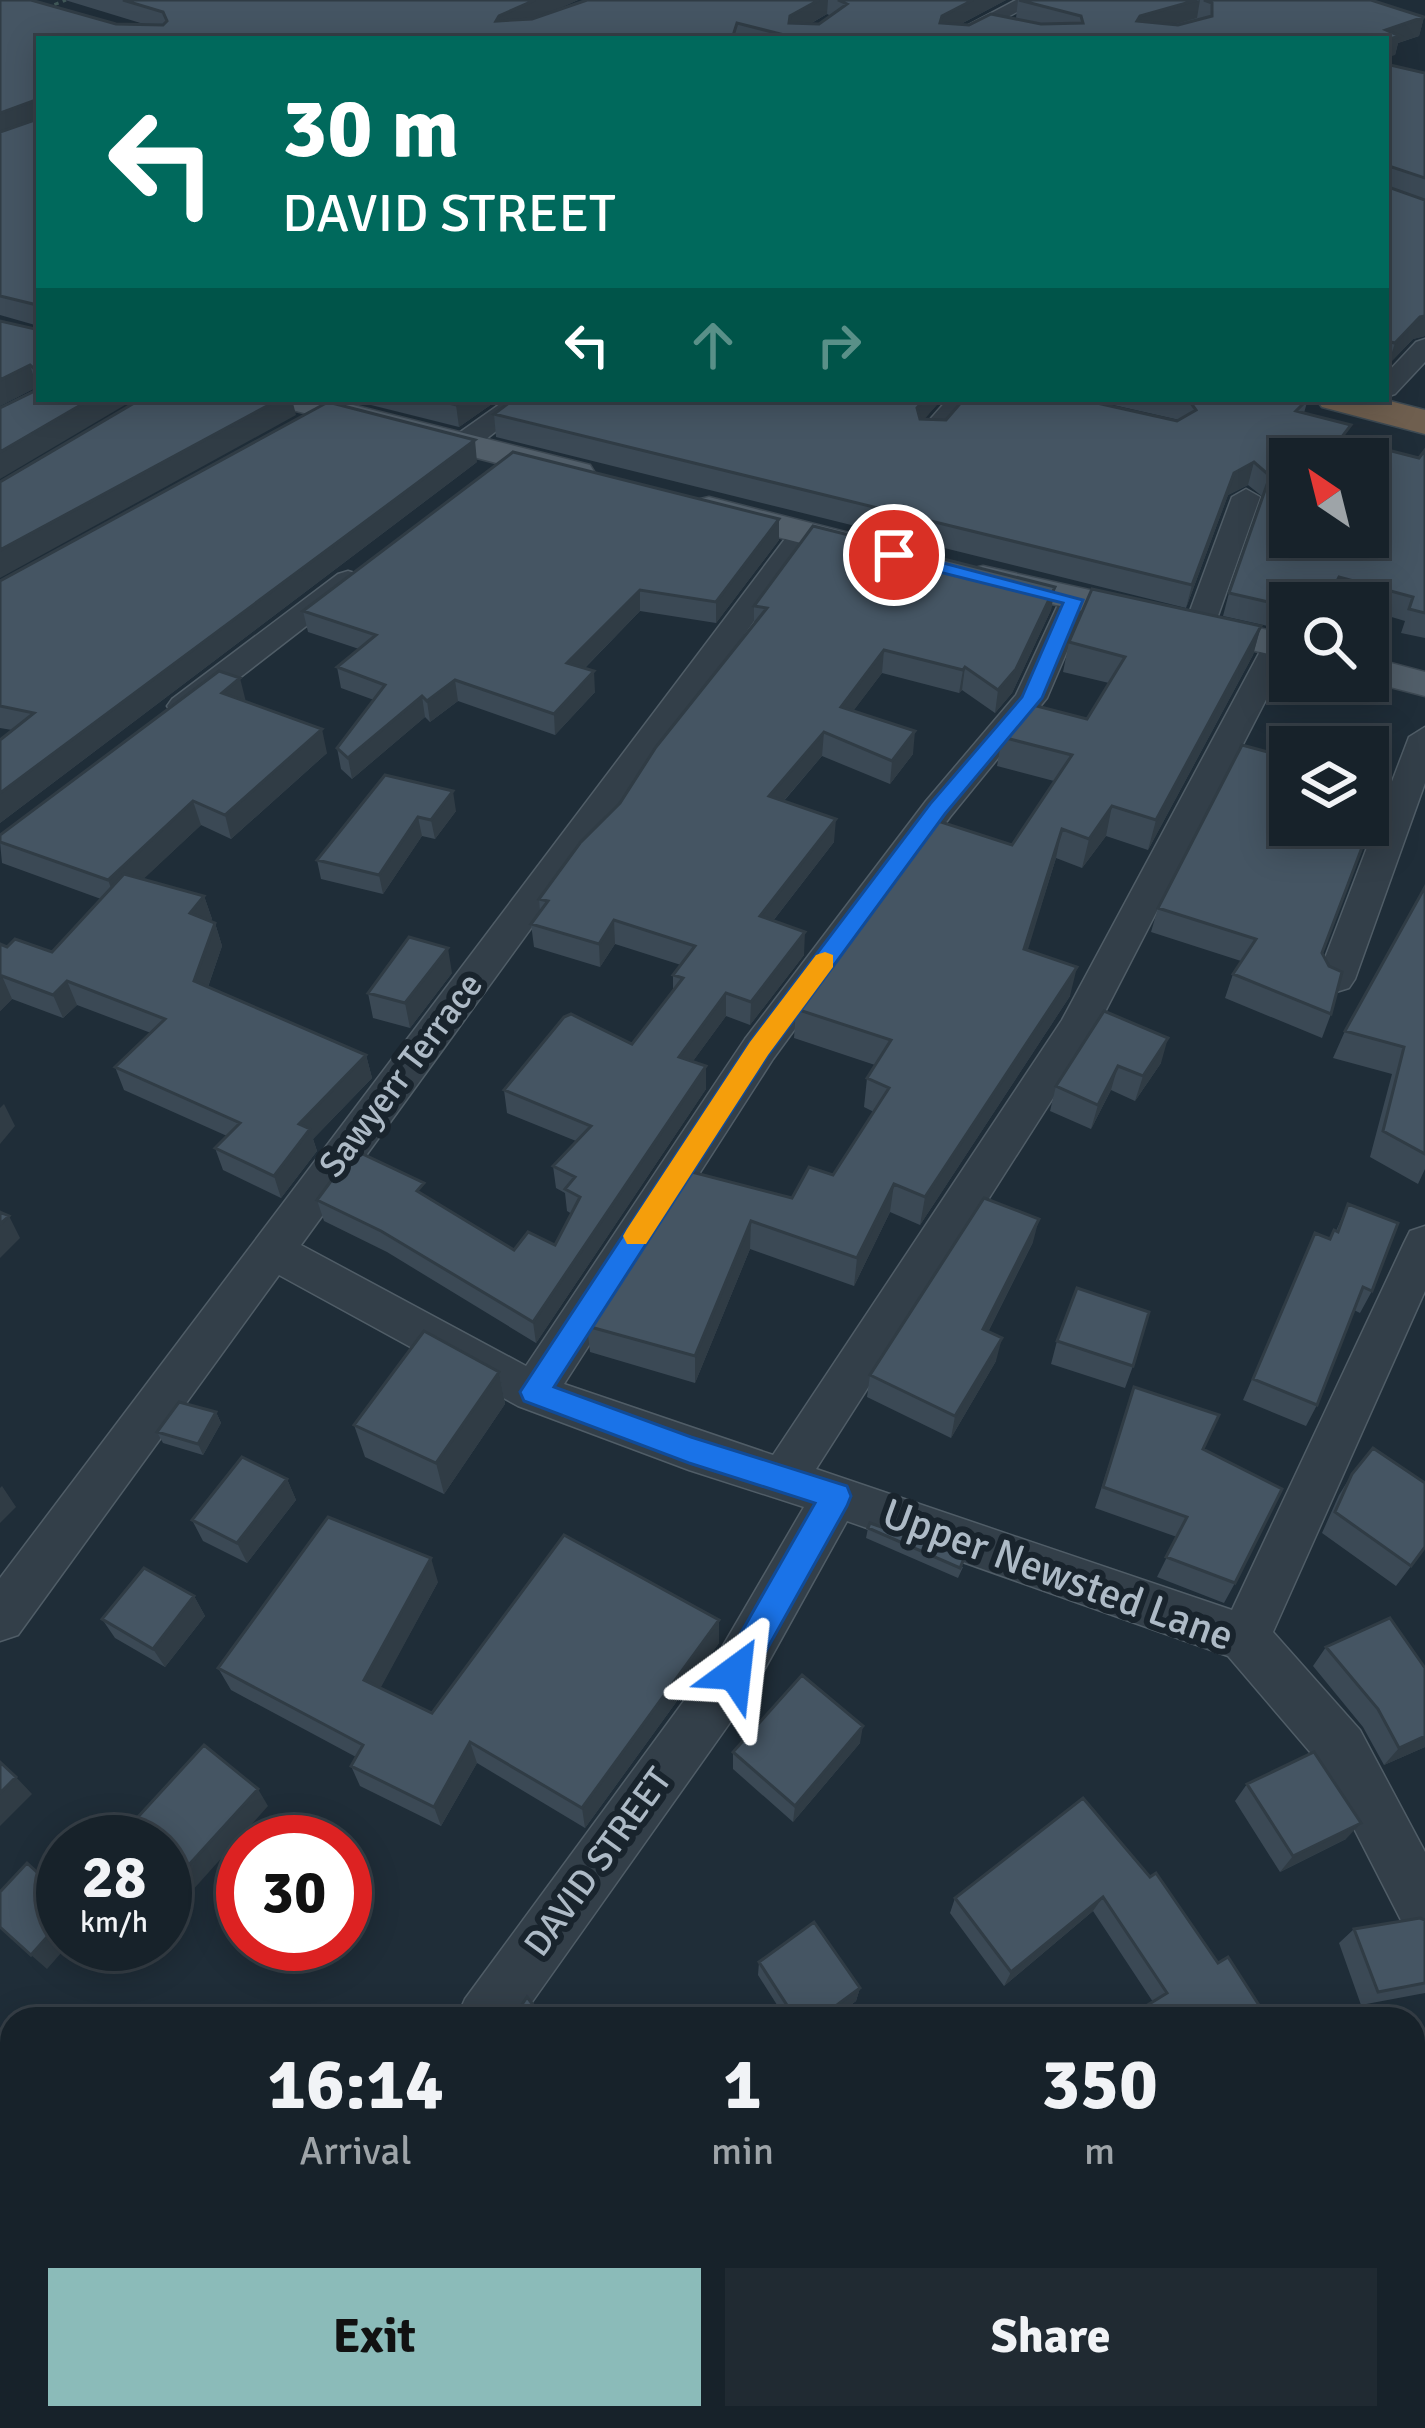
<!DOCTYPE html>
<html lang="en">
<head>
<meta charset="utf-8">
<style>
  body { margin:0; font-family:Signika,sans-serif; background:#202a32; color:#f1f3f6; height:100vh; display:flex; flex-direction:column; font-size:45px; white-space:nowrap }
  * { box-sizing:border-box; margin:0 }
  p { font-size:39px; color:#9ea4a8 }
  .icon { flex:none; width:66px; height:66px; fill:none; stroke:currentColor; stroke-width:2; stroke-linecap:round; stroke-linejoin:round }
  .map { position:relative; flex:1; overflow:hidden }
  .panel { position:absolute; left:0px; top:2007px; width:1425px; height:423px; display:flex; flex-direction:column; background:#17222a; border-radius:36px 36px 0 0; box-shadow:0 6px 30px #0003,0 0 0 3px #363f47 }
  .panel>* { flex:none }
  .guide { position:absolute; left:36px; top:36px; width:1353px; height:366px; border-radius:0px; box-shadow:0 6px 30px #0003,0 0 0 3px #363f47; background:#00695c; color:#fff; overflow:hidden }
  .needle { width:78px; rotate:325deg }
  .buttons { position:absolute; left:1269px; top:438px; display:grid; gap:24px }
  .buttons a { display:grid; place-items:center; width:120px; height:120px; border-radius:0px; background:#17222a; box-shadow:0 6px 30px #0003,0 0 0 3px #363f47; font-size:60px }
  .speed { position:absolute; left:36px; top:1815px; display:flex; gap:24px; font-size:60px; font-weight:700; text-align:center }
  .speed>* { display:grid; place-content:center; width:156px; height:156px; border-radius:50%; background:#17222a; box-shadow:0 6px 30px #0003,0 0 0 3px #363f47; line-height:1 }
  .speed small { font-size:30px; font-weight:400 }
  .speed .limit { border:18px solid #d22; background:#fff; color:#111 }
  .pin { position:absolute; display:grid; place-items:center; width:102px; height:102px; color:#fff; margin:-51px; border:6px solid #fff; border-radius:50%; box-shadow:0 3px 12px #0007 }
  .me { position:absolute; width:132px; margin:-66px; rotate:30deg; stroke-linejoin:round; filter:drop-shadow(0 0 9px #0008) }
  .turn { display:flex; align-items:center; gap:42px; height:252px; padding:0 48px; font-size:54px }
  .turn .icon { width:156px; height:156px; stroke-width:2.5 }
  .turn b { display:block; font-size:84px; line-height:102px }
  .lanes { display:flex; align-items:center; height:114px; padding:0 48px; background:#0003; justify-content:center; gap:60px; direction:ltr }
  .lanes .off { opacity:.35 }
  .eta { display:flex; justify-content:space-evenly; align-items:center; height:204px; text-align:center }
  .eta b { font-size:72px; font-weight:800; line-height:84px }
  .cta { display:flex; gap:24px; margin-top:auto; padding:24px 48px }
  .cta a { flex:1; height:138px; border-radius:0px; background:#8bbbb9; color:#111; font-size:48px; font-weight:800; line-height:138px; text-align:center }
  .cta a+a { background:#202a32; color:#f1f3f6 }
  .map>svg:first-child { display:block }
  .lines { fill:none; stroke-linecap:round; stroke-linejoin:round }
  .minor-casing { stroke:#505d67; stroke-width:3 }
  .major-casing { stroke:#3c4852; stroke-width:3 }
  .highway-casing { stroke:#3d4a53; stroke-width:3 }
  .path { stroke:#3f5656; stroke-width:3; stroke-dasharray:4.5 4.5; stroke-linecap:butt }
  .minor { fill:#333f49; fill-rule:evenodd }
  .major { fill:#515e69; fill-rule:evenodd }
  .highway { fill:#6f5f4f; fill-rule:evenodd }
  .wall { fill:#3b4955; fill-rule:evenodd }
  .shaded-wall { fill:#303c45 }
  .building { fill:#455563; stroke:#303c45; stroke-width:3; fill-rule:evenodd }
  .route { fill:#1a73e8; stroke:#114b97; stroke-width:3 }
  .slow { fill:#f59e0b }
  .labels { text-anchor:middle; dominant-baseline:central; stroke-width:12; stroke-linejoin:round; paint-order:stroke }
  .street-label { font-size:36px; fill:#adbac6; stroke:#19242d }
  .near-street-label { font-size:42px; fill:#adbac6; stroke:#19242d }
</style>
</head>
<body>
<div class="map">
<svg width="1425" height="2428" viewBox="0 0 1425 2428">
  <rect width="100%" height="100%" fill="#1f2d38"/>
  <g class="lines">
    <defs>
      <path id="minor" d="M1016,0H1039L967,39H942Z
        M1425,339V362L1395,394L1386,397V374L1416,342Z
        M507,399H537L476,447H456L453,441L456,435Z
        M948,399H975L940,439H922L918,433Z
        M1246,489L1260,497L1214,627L1210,633H1188L1184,627L1232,497Z
        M804,524L818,533L301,1245L526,1366L745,1039L926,801L1016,695L1063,594H1085L1089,600L1047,698L950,817L773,1059L564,1384L773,1455L1062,1020L1264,644L1279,635L1290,637V653L1092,1037L816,1469L1232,1610L1404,1243L1410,1231L1425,1226V1291L1273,1632L1360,1730L1425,1852V1936L1405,1928L1322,1766L1228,1656L847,1521L753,1690L520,2019H456L465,1999L717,1656L804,1507L689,1470L518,1406L279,1275L18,1635L0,1641V1578L794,527Z
        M348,571L358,574L363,580L358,586L194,713H172L167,706L172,699L338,574Z
        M1425,727V783L1355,979L1349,988L1336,992L1323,988L1317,979L1409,737Z
        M83,2418H155L151,2428H79Z
        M607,2418H679L683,2428H611Z"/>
      <path id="major" d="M272,399H329L590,465L595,473L590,481L577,484L277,406Z
        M709,497L892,544L898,552L892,560L879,563L696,516L691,508L696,500Z
        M983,566L1290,635V659L970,585L964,577L970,569Z
        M1368,657L1425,672V696L1367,681Z"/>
      <path id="highway" d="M1316,399H1382L1425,410V434L1322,407Z"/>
    </defs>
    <use href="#minor" class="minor-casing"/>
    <use href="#major" class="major-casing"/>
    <use href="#highway" class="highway-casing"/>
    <path class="path" d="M46,8L66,0"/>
    <use href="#minor" class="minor"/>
    <use href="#major" class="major"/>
    <use href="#highway" class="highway"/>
  </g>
  <path class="wall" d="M0,0L116,24L147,25L65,0H578L544,15L587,0H1006L961,24L969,25L1016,18L1018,0H1371L1424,17L1419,36L1398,43L1395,55L1386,39H39V399L37,387L0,406L35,325L0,315ZM827,14L831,16L819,24H810Z
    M1386,64L1425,73V336L1413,339L1388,365H1386Z
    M347,399H499L459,427Z
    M514,399H942L924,419L1177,421L1179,420L1087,399H1308L1304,413L1346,439L1419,458L1425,450V638L1401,633L1405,621L1368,610V603H1342L1331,600L1290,603V631L1223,616L1229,593L1263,497L1248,485L1228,495L1186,608L496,437L494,414Z
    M477,462L0,823V740L12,730L0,728V581Z
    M779,540L716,623L640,611L585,668L595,692L555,735L458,701L430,722L425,717L352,779L341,769L337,748L374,700L341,688L337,667L359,649L308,632L303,611Z
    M1055,587L1051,610L1012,693L995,713L962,690L959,693L882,673L853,711L913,754L890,784L822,756L784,801L834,842L773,921L804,955L750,1025L726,1016L693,1061L706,1066V1089L536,1343L387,1252L324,1221L317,1200L427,1197L514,1250L555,1245L572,1214L567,1211L565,1193L556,1188L553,1166L576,1141L507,1113L504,1090L632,1044L673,990V975L681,965L615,944L600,967L534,947L531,924L540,912L539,899L620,803L754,625V606Z
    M1261,626L1253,655L1148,850L1106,836L1082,868L1056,858L1027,950L1070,996L920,1225L890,1212L854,1286L750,1249L695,1383L590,1352L587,1326L688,1171L792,1198L833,1175L874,1112L864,1107L867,1078L875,1065L794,1038L796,1009L1012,845L1054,781L997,766L1002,737L1087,719L1109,683L1063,672L1069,642Z
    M1290,656V681H1293L1285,698L1273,695L1281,671Z
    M246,702L327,753L231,839L201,825L143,879L204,896L212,919L210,921L215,923L222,946L208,987L366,1055L372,1078L313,1139L317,1151L281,1198L223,1170L215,1148L227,1136L124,1090L115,1067L151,1033L77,1005L63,1018L12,999L0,1011V944L7,947L52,952L101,899L2,863L0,842Z
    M385,775L456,811L435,839L422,836L383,894L321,879L317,860Z
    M1281,800L1322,953L1331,1014L1322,1038L1225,998L1233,974L1241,961L1151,932L1158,908Z
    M1425,887V1169L1418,1184L1370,1157L1392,1074L1333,1058L1345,1031Z
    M452,973L410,1028L373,1018L368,993Z
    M1104,1011L1161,1063L1135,1101L1111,1090L1091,1129L1050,1111L1056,1086Z
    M1348,1204L1372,1291L1360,1313L1354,1310L1317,1405L1306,1426L1243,1400L1315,1233L1330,1238L1336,1231Z
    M1033,1242L988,1332L996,1361L951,1438L867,1397L870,1375Z
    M1057,1341L1133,1366L1125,1388L1051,1364Z
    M499,1372L505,1404L444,1494L365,1457L354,1425Z
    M1134,1387L1204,1449L1235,1583L1224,1603L1157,1577L1177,1537L1095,1508Z
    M216,1412L221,1423L203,1455L163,1443L157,1432Z
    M1352,1474L1425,1548L1396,1586L1322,1533L1339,1495Z
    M287,1479L296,1500L247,1563L203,1541L192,1520Z
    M868,1528L963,1567L958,1578L866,1538Z
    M438,1582L380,1688L432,1713L719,1620V1643L585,1828L477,1763L441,1826L360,1786L351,1766L356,1757L231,1690L218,1668Z
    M194,1596L205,1616L165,1667L115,1638L102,1619Z
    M1326,1647L1425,1668V1747L1384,1765L1363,1727L1313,1666Z
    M860,1743L793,1822L733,1769V1752Z
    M1247,1784L1346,1839L1280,1872L1235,1801Z
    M1083,1798L1218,1963L1263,2019H1136L1146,2006L1153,2002L1093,1911L1004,1986L950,1913L955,1898Z
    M1425,1920V1993L1361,2005L1339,1943L1354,1929Z
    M759,1962L860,1988L856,2001L832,2019H786L758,1975Z
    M993,2418H1165L1168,2428H995Z"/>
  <path class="shaded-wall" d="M535,0H578L500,35L496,21L499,16Z
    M819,0H828L827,14L790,35L789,39L790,16Z
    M973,0H1006L940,35L942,16Z
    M1200,0L1197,18L1137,35V21L1140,16Z
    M1424,17L1419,36L1398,43L1395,55L1386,58V30Z
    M36,100L39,121L0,135V113Z
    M1425,316V336L1413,339L1388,365L1395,343L1420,317Z
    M30,365L37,387L0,406V380Z
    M91,399H135L0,479V452Z
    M280,399H292L296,415L0,578V550Z
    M465,399H499L459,427L456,405Z
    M925,399H942L915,430L917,408Z
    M475,440L477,462L0,823V793Z
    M1254,462L1248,485L1228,495L1186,608L1192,585L1234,473Z
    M779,519V540L716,623V602Z
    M1055,587L1051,610L1012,693L995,713L998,690Z
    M640,590V611L569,684L567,663Z
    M1261,626L1253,655L1148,850L1156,820Z
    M884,650L882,673L839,730L841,707Z
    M965,667L962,690L959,693L963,670Z
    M594,671L595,692L555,735L554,714Z
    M240,678L246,702L222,693Z
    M455,680L458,701L430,722L427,701Z
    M422,696L425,717L352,779L348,758Z
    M322,729L327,753L231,839L225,815Z
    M915,731L913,754L890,784L892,761Z
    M824,732L822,756L768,819L769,796Z
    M453,791L456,811L435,839L431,820Z
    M193,801L201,825L117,904L108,880Z
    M1112,806L1106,836L1082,868L1089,839Z
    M418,817L422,836L383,894L379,875Z
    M836,819L834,842L759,939L760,916Z
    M1062,829L1056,858L1019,979L1024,949Z
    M204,896L212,919L198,936L190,913Z
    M614,920L615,944L600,967L599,944Z
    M215,923L222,946L202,1004L194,981Z
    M805,932L804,955L750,1025L751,1002Z
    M448,948L452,973L410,1028L405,1003Z
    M1077,967L1070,996L920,1225L925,1197Z
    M2,976L12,999L0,1011V977Z
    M67,981L77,1005L63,1018L53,995Z
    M726,993V1016L680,1079L679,1057Z
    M1168,1038L1161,1063L1135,1101L1143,1076Z
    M366,1055L372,1078L313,1139L317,1151L281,1198L274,1176L299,1124Z
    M706,1066V1089L536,1343L533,1322Z
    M1118,1066L1111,1090L1091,1129L1098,1105Z
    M4,1104L15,1126L0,1144V1108Z
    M894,1184L890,1212L854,1286L857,1258Z
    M9,1216L20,1238L0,1258V1224Z
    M1039,1219L1033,1242L978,1352L983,1329Z
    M751,1221L750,1249L695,1383V1356Z
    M1002,1338L996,1361L951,1438L955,1416Z
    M499,1372L505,1404L444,1494L436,1463Z
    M216,1412L221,1423L203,1455L198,1444Z
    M287,1479L296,1500L247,1563L237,1543Z
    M2,1486L16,1507L0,1523V1488Z
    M431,1558L438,1582L373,1702L364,1680Z
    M194,1596L205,1616L165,1667L153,1649Z
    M719,1620V1643L585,1828L582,1808Z
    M863,1726L860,1743L793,1822L795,1806Z
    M1425,1736V1747L1384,1765L1399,1748Z
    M470,1742L477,1763L441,1826L434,1807Z
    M16,1777L32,1794L0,1826V1793Z
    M258,1789L268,1806L174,1911L165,1901V1891Z
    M1361,1823L1346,1839L1280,1872L1293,1856Z
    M1103,1897L1093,1911L1004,1986L1011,1972Z
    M63,1919V1944H69L47,1969L31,1955Z
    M860,1988L856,2001L832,2019H818Z
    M0,2111L12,2123V2131L0,2119Z
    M12,2221V2251L0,2265V2235Z"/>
  <path class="building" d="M0,0H31L116,24L163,25L167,21L163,12L123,0H535L499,16L496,21L532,19L587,0H819L790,16L789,23L819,24L847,4L838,0H973L942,16L940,23L969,25L991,14L1041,24L1083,23L1081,16L1019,0H1197L1140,16L1137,21L1178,25L1212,16V3L1204,0H1371L1424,17L1386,30L1400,36L1386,40L800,39L737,23L732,39H39V373L30,365L0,380V321L35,329L37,305L0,296V132L35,120L36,100L0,113Z
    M1386,64L1425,73V178L1389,166L1388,187L1425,200V316L1420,317L1395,343L1386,341Z
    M39,389V399H91L0,452V408Z
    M141,399H280L0,550V482Z
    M432,399H465L456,405Z
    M514,399H925L917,408L920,419L946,420L964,399H1079L1177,421L1196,410L1188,399H1308L1296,411L1351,425L1341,438L1419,458L1425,450V613L1409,609L1413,597L1339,577L1326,603H1290V607L1229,593L1270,476L1254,462L1234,473L1192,585L494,414ZM1290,459H1368V537H1290Z
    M328,402L475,440L0,793V740L34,713L0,706V581Z
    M513,452L779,519L716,602L640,590L567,663L594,671L554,714L455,680L427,701L422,696L348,758L337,748L385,685L337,667L376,635L303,611Z
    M813,526L1055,587L1016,669L998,690L965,667L963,670L884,650L841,707L915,731L892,761L824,732L769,796L836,819L760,916L805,932L751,1002L726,993L679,1057L706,1066L533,1322L381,1231L317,1200L354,1150L424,1183L417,1191L514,1250L528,1232L555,1245L580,1197L565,1189L575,1177L553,1166L591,1126L504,1090L564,1017L571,1014L632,1044L683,978L673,975L695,946L614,920L599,944L531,924L548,901L539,899L580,843L620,803L656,747L767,608L754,606Z
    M1092,589L1261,626L1156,820L1112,806L1089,839L1062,829L1024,949L1077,967L925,1197L894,1184L857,1258L751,1221L695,1356L587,1326L688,1171L792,1198L809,1167L833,1175L889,1088L867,1078L891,1040L796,1009L935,820L1012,845L1072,755L1002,737L1029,704L1087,719L1125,657L1069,642Z
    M1290,656V674L1281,671Z
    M219,671L240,678L222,693L322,729L225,815L193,801L108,880L0,842V835Z
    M1242,745L1290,758V773L1279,799L1290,802V825H1368L1369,823V829L1322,953L1329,966L1342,972L1331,1014L1233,974L1256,939L1158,908Z
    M385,775L453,791L431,820L418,817L379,875L317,860Z
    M124,874L204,896L190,913L215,923L194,981L366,1055L299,1124L310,1129L274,1176L215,1148L240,1123L115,1067L165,1019L67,981L53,995L2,976L0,977V944L7,947L15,939L52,952Z
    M1425,887V1154L1383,1131L1404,1047L1345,1031Z
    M409,937L448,948L405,1003L368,993Z
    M1104,1011L1168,1038L1143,1076L1118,1066L1098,1105L1056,1086Z
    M984,1198L1039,1219L983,1329L1002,1338L955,1416L870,1375Z
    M1348,1204L1398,1223L1372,1291L1363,1287L1317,1405L1253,1379L1315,1233L1330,1239L1334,1230L1338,1232Z
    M0,1212L9,1216L0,1224Z
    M1077,1288L1149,1312L1133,1366L1057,1341Z
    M424,1331L499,1372L436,1463L354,1425Z
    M1134,1387L1219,1415L1203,1449L1282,1489L1235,1583L1166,1557L1187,1517L1103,1487Z
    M179,1402L216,1412L198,1444L157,1432Z
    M1373,1448L1425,1483V1547L1411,1566L1335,1512L1352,1474Z
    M242,1457L287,1479L237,1543L192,1520Z
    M328,1517L431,1558L364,1680L432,1713L564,1535L719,1620L582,1808L470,1742L434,1807L351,1766L363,1745L218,1668Z
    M870,1523L965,1556L960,1568L868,1528Z
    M144,1568L194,1596L153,1649L102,1619Z
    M1390,1618L1425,1668V1736L1399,1748L1378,1709L1326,1647Z
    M802,1675L863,1726L795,1806L733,1752Z
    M204,1745L258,1789L165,1891V1842H115Z
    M1314,1752L1361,1823L1293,1856L1247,1784Z
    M0,1762L16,1777L0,1793Z
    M1083,1798L1150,1877L1156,1873L1218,1963L1228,1957L1266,2016L1261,2019H1154L1146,2006L1167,1993L1103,1897L1011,1972L955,1898Z
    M27,1863L63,1896V1919L31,1955L0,1927V1892Z
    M1420,1918L1425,1920V1983L1378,1992L1354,1929Z
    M814,1922L860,1988L818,2019H796L759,1962Z
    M527,1997L544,2019H495L500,2011L519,2009Z
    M0,2119L12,2131V2221L0,2235Z
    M437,2418H583L596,2428H431Z
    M1004,2418H1165L1168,2428H1007Z"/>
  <path class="route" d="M894,550L1083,600L1042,698L945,814L768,1055L554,1387L691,1437L847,1486L851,1496L847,1506L747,1685L735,1689L723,1685L718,1673L815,1503L689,1463L524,1401L520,1392L750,1042L930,804L1022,697L1063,603L887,559L885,555Z"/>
  <path class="slow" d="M825,952L833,955V967L768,1055L646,1244H627L623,1236L627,1229L750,1042L816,955Z"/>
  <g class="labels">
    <g class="street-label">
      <text transform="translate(401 1075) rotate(-53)">Sawyerr Terrace</text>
      <text transform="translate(598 1862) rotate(-54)">DAVID STREET</text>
    </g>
    <g class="near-street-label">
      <text transform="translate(1058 1575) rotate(20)">Upper Newsted Lane</text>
    </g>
  </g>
</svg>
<div class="buttons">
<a><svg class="needle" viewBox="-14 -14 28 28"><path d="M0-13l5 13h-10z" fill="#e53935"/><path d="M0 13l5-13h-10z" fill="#9ea4a8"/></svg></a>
<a><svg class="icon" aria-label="search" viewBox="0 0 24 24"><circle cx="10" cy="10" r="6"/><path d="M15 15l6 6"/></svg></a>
<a><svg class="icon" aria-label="layers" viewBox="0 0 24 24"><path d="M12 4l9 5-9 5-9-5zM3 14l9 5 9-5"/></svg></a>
</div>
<div class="speed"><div>28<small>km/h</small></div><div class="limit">30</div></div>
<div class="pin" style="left:894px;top:555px;background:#d93025"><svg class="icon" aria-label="arrive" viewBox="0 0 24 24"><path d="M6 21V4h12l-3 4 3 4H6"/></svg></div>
<svg class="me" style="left:735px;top:1673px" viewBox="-20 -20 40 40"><path d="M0-17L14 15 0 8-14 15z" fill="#1a73e8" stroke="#fff" stroke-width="4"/></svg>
<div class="guide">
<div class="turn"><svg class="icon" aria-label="left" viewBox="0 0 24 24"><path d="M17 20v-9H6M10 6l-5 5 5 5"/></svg><div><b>30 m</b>DAVID STREET</div></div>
<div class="lanes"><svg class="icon" aria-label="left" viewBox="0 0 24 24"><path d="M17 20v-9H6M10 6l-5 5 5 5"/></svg><svg class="icon off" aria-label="ahead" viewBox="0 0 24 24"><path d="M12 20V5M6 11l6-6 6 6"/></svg><svg class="icon off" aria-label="right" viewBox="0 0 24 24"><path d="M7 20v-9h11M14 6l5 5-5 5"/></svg></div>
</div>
<section class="panel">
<div class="eta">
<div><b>16:14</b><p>Arrival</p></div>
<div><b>1</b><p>min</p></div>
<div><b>350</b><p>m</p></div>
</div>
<div class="cta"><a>Exit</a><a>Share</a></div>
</section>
</div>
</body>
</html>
